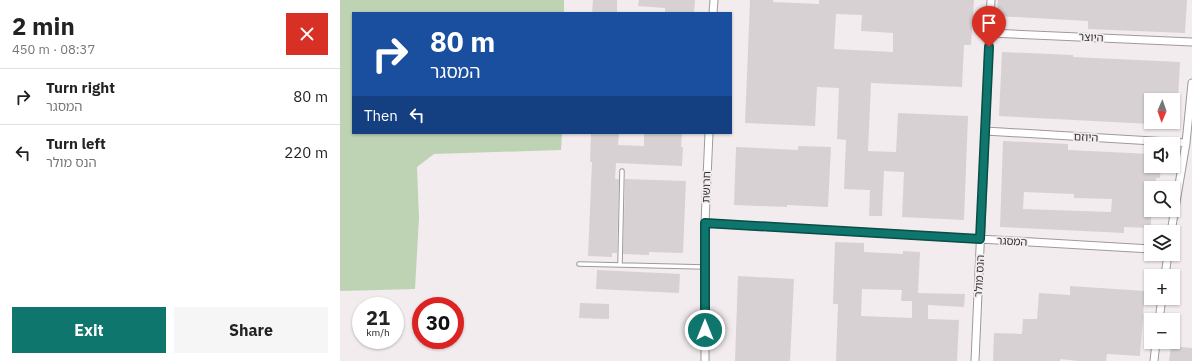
<!DOCTYPE html>
<html lang="en">
<head>
<meta charset="utf-8">
<style>
  body { margin:0; font-family:"IBM Plex Sans","Noto Sans Hebrew",sans-serif; background:#f6f6f6; color:#222; height:100vh; display:flex; flex-direction:column; font-size:15px; white-space:nowrap }
  * { box-sizing:border-box; margin:0 }
  p { font-size:13px; color:#767676 }
  .icon { flex:none; width:22px; height:22px; fill:none; stroke:currentColor; stroke-width:2; stroke-linecap:round; stroke-linejoin:round }
  .map { position:relative; flex:1; overflow:hidden }
  .side { display:flex; flex-direction:column; background:#fff; width:340px }
  .side>* { flex:none }
  .guide { position:absolute; left:12px; top:12px; width:380px; height:122px; border-radius:0px; box-shadow:0 1px 3px #0004; background:#1a4fa0; color:#fff; overflow:hidden }
  .needle { width:26px; rotate:182deg }
  .fabs { position:absolute; left:804px; top:93px; display:grid; gap:8px }
  .fabs a { display:grid; place-items:center; width:36px; height:36px; border-radius:0px; background:#fff; box-shadow:0 1px 3px #0004; font-size:20px }
  .speed { position:absolute; left:12px; top:297px; display:flex; gap:8px; font-size:20px; font-weight:700; text-align:center }
  .speed>* { display:grid; place-content:center; width:52px; height:52px; border-radius:50%; background:#fff; box-shadow:0 1px 3px #0004; line-height:1 }
  .speed small { font-size:10px; font-weight:400 }
  .speed .limit { border:6px solid #d22; background:#fff; color:#111 }
  .pin { position:absolute; display:grid; place-items:center; width:34px; height:34px; color:#fff; margin:-41px -17px; border-radius:50% 50% 50% 0; rotate:-45deg; box-shadow:0 0 4px #0007 }
  .pin .icon { rotate:45deg }
  .me { position:absolute; width:44px; margin:-22px; rotate:0deg; stroke-linejoin:round; filter:drop-shadow(0 0 3px #0008) }
  .turn { display:flex; align-items:center; gap:14px; height:84px; padding:0 12px; font-size:18px }
  .turn .icon { width:52px; height:52px; stroke-width:2.5 }
  .turn b { display:block; font-size:28px; line-height:34px }
  .then { display:flex; align-items:center; height:38px; padding:0 12px; background:#0003; gap:8px; font-size:15px }
  .round { display:grid; place-items:center; flex:none; width:42px; height:42px; border-radius:0px; background:#f6f6f6 }
  .headline { display:flex; align-items:center; justify-content:space-between; height:68px; padding:0 12px }
  h1 { font-size:24px; font-weight:700; line-height:30px }
  .cta { display:flex; gap:8px; margin-top:auto; padding:8px 12px }
  .cta a { flex:1; height:46px; border-radius:0px; background:#0f766e; color:#fff; font-size:16px; font-weight:700; line-height:46px; text-align:center }
  .cta a+a { background:#f6f6f6; color:#222 }
  ul { padding:0; list-style:none }
  li { display:flex; align-items:center; gap:12px; height:56px; padding:0 12px; border-top:1px solid #e0e0e0 }
  li div { flex:1 }
  li b { display:block; font-size:15px }
  li em { font-style:normal }
  main { display:flex; flex:1; min-height:0 }
  .map>svg:first-child { display:block }
  .green { fill:#bed3b4 }
  .building { fill:#d7d1d3; fill-rule:evenodd }
  .lines { fill:none; stroke-linecap:round; stroke-linejoin:round }
  .lane-casing { stroke:#9f999c; stroke-width:5.5 }
  .street-casing { stroke:#9f999c; stroke-width:9 }
  .lane { stroke:#fff; stroke-width:3.5 }
  .street { stroke:#fff; stroke-width:7 }
  .route-casing { stroke:#0a4d48; stroke-width:10 }
  .route { stroke:#0f766e; stroke-width:7 }
  .labels { text-anchor:middle; dominant-baseline:central; stroke-width:3.5; stroke-linejoin:round; paint-order:stroke }
  .street-label { font-size:11px; fill:#343233; stroke:#f3ecef }
</style>
</head>
<body>
<main>
<section class="side">
<div class="headline"><div><h1>2 min</h1><p>450 m · 08:37</p></div><a class="round" style="background:#d93025;color:#fff"><svg class="icon" aria-label="close" viewBox="0 0 24 24"><path d="M6 6l12 12M18 6L6 18"/></svg></a></div>
<ul>
<li><svg class="icon" aria-label="right" viewBox="0 0 24 24"><path d="M7 20v-9h11M14 6l5 5-5 5"/></svg><div><b>Turn right</b><p>המסגר</p></div><em>80 m</em></li>
<li><svg class="icon" aria-label="left" viewBox="0 0 24 24"><path d="M17 20v-9H6M10 6l-5 5 5 5"/></svg><div><b>Turn left</b><p>הנס מולר</p></div><em>220 m</em></li>
</ul>
<div class="cta"><a>Exit</a><a>Share</a></div>
</section>
<div class="map">
<svg width="852" height="361" viewBox="0 0 852 361">
  <rect width="100%" height="100%" fill="#f3ecef"/>
  <path class="green" d="M0,0H224V13H13V133H222L221,150L94,154L77,167L79,218L75,289L0,291Z"/>
  <path class="building" d="M253,0H277V13H252Z
    M299,0H355L354,13H325V8L298,6Z
    M410,0H433V2L479,4V0H634L631,45H624L622,87L531,83L528,151L556,152L558,113L628,116L624,220L562,217L564,172L544,171L542,216H529L530,190L504,189L506,140L497,139L499,88L477,87L475,126L405,123ZM496,14L522,15L521,31L553,33V52L494,49Z
    M658,0H847L845,33L748,29V21L657,16Z
    M662,52L733,55V57L840,62L838,100H811V124L659,116Z
    M251,133H279L278,145L304,146V133H342L341,147H343L342,166L276,163L275,179H279L277,253H272V257L248,256L252,162H250Z
    M663,141L728,144V150L811,154V166H821L820,178H816L815,188H811V228L784,227V233L660,227ZM684,192L734,194V198L772,199L771,212L683,209Z
    M458,146L491,147L488,207L447,205V207L394,205L396,147L458,150Z
    M285,179L346,181L343,253L309,252V255L283,254Z
    M495,242L524,243V252L563,254V251L580,252L578,293L625,294L624,307L588,305V319L619,320L617,361H496L498,304H493ZM522,289L562,290L561,301H572V318L521,316Z
    M257,270L340,274L339,293L256,289Z
    M398,276L454,279L450,361H395Z
    M730,286L805,291L800,356L767,354L766,361H738L720,359V361H653L654,333L682,334L683,319H697L699,293L730,295Z
    M240,303L269,304V319L239,318Z
    M831,346L852,348V361H829Z"/>
  <g class="lines">
    <defs>
      <path id="lane" d="M239,264L365,267
        M280,265L282,171"/>
      <path id="street" d="M373,13L374,0
        M650,33L852,42
        M645,131L846,143
        M365,223L811,249
        M831,232L846,143L852,83
        M825,276L828,254
        M819,320L822,298
        M365,361V223L369,133
        M635,361L651,0
        M814,361L816,342"/>
    </defs>
    <use href="#lane" class="lane-casing"/>
    <use href="#street" class="street-casing"/>
    <use href="#lane" class="lane"/>
    <use href="#street" class="street"/>
  </g>
  <g class="lines">
    <defs>
      <path id="route" d="M365,330V223L640,239L649,47"/>
    </defs>
    <use href="#route" class="route-casing"/>
    <use href="#route" class="route"/>
  </g>
  <g class="labels">
    <g class="street-label">
      <text transform="translate(751 37) rotate(3)">היוצר</text>
      <text transform="translate(746 137) rotate(3)">היוזם</text>
      <text transform="translate(366 187) rotate(-88)">חרושת</text>
      <text transform="translate(672 241) rotate(3)">המסגר</text>
      <text transform="translate(639 276) rotate(-87)">הנס מולר</text>
    </g>
  </g>
</svg>
<div class="fabs">
<a><svg class="needle" viewBox="-14 -14 28 28"><path d="M0-13l5 13h-10z" fill="#e53935"/><path d="M0 13l5-13h-10z" fill="#767676"/></svg></a>
<a><svg class="icon" aria-label="sound" viewBox="0 0 24 24"><path d="M4 9h4l5-4v14l-5-4H4zM17 9q2 3 0 6"/></svg></a>
<a><svg class="icon" aria-label="search" viewBox="0 0 24 24"><circle cx="10" cy="10" r="6"/><path d="M15 15l6 6"/></svg></a>
<a><svg class="icon" aria-label="layers" viewBox="0 0 24 24"><path d="M12 4l9 5-9 5-9-5zM3 14l9 5 9-5"/></svg></a>
<a>+</a>
<a>−</a>
</div>
<div class="speed"><div>21<small>km/h</small></div><div class="limit">30</div></div>
<div class="pin" style="left:649px;top:47px;background:#d93025"><svg class="icon" aria-label="arrive" viewBox="0 0 24 24"><path d="M6 21V4h12l-3 4 3 4H6"/></svg></div>
<svg class="me" style="left:365px;top:330px" viewBox="-20 -20 40 40"><circle r="17" fill="#0f766e" stroke="#fff" stroke-width="3"/><path d="M0-11L8 9 0 5-8 9z" fill="#fff"/></svg>
<div class="guide">
<div class="turn"><svg class="icon" aria-label="right" viewBox="0 0 24 24"><path d="M7 20v-9h11M14 6l5 5-5 5"/></svg><div><b>80 m</b>המסגר</div></div>
<div class="then">Then<svg class="icon" aria-label="left" viewBox="0 0 24 24"><path d="M17 20v-9H6M10 6l-5 5 5 5"/></svg></div>
</div>
</div>
</main>
</body>
</html>
